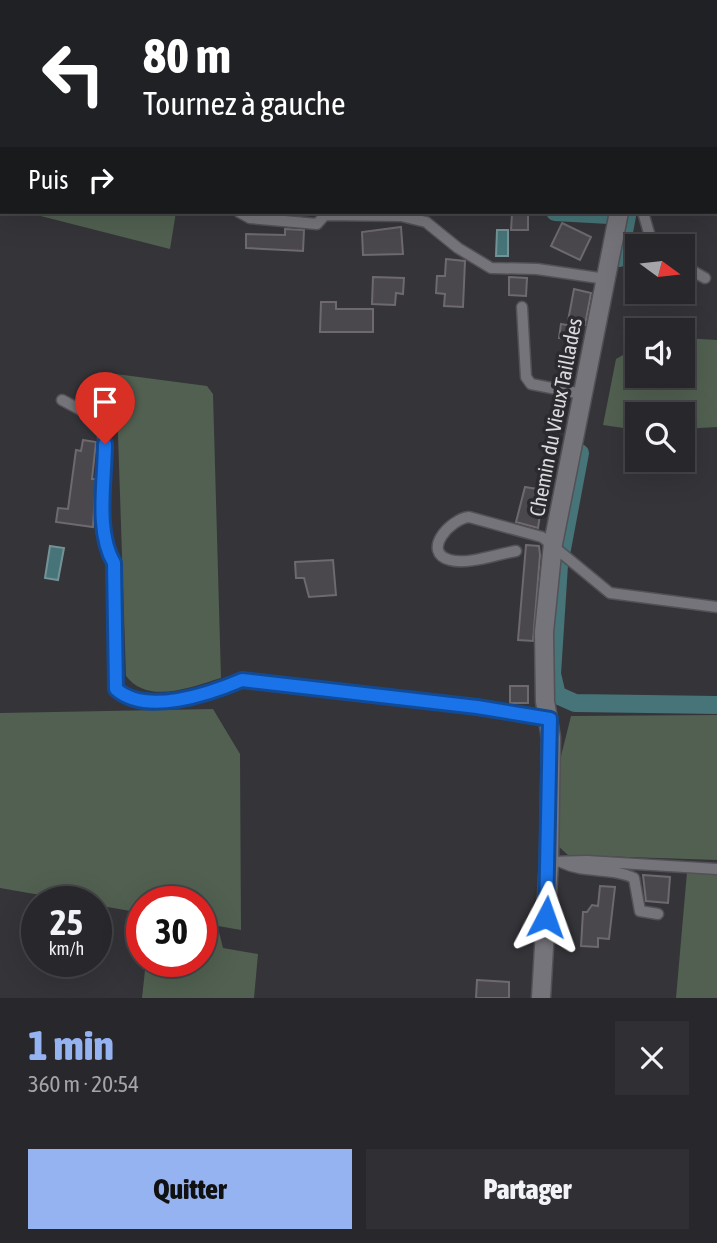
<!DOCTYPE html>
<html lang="fr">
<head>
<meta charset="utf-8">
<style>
  body { margin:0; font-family:"Asap Condensed",sans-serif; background:#302f33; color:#f1f3f6; height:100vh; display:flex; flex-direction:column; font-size:26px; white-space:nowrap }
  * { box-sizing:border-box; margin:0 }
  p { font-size:23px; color:#a5a5a9 }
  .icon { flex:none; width:38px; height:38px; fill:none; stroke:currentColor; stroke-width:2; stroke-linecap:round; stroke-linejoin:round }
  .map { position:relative; height:998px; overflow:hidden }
  .drawer { display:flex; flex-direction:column; background:#28272b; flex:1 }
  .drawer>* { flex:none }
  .hud { position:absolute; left:0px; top:0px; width:718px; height:214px; box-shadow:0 7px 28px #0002,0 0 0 2px #444447; background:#202124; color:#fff; overflow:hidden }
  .needle { width:46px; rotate:105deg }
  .tools { position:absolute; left:625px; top:234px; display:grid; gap:14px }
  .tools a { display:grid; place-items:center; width:70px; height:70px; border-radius:0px; background:#28272b; box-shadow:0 7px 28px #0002,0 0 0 2px #444447; font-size:35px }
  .speed { position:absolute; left:21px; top:886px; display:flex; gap:14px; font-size:35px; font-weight:700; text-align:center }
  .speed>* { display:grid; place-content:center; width:91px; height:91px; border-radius:50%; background:#28272b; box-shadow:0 7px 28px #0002,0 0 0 2px #444447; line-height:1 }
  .speed small { font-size:18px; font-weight:400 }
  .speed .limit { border:10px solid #d22; background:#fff; color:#111 }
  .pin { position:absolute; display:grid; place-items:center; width:60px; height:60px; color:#fff; margin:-72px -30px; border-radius:50% 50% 50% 0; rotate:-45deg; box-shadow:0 0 7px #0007 }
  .pin .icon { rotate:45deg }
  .me { position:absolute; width:77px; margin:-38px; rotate:4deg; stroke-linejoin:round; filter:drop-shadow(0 0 5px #0008) }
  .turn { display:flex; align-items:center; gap:24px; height:147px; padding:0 28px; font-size:32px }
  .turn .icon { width:91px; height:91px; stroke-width:2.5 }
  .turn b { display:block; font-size:49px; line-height:60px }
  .then { display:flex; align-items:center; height:66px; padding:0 28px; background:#0003; gap:14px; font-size:26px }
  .round { display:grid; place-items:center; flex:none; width:74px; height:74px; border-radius:0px; background:#302f33 }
  .headline { display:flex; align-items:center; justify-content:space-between; height:119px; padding:0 28px }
  h1 { font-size:42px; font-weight:800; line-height:52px; color:#95b2f1 }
  .cta { display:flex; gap:14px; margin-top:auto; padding:14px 28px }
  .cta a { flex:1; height:80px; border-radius:0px; background:#95b2f1; color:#111; font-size:28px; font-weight:800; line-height:80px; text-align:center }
  .cta a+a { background:#302f33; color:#f1f3f6 }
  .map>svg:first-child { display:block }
  .green { fill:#516051 }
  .water { fill:#467478; stroke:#739396; stroke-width:2 }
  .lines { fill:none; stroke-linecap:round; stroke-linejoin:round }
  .canal { stroke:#467478; stroke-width:18 }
  .building { fill:#4b484d; stroke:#6d696f; stroke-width:2 }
  .lane-casing { stroke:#525155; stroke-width:13 }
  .street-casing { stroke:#525155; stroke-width:21 }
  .lane { stroke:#75747a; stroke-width:10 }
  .street { stroke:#75747a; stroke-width:18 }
  .route-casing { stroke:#114b97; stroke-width:18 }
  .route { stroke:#1a73e8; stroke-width:12 }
  .labels { text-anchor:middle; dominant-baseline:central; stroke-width:7; stroke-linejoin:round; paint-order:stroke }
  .street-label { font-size:21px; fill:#dbdadd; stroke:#2b2a2f }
</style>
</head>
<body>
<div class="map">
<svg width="717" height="998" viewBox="0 0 717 998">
  <rect width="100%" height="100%" fill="#353439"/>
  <path class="green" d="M4,0H286L5,2Z
    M25,212H176L170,249Z
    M683,338L717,340V427L683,429L682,415H637V430L603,425L616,359L637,347V376H682Z
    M116,374L207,386L213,394L221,678C191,687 148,705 126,676Z
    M213,709L240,754L241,930L201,923V901H142V913L96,905V901H75L0,888V713Z
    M717,715V860L568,855L557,845L561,756L571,716Z
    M687,872L717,873V998H676Z
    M201,926L218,928L223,948L258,954L254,998H142L146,961H201Z"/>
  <path class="water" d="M497,230H508V256H496Z
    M50,546L64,548L58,580L45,578Z"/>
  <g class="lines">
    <path class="canal" d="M0,11L2,13
      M555,212L627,216L619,258
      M580,453L559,565L552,674L557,695L575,703L717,705"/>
  </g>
  <path class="building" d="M512,214L528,215V230H511Z
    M562,223L591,237L580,260L551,246Z
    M401,227L403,254L363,255L362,232Z
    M285,229L304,230L303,251L246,248V234L285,235Z
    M446,259L465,261L463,307L444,306L445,294L436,293L437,276H445Z
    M373,277L404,278L403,294L396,293L395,305L372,304Z
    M509,277L527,278L526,296L509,295Z
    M574,289L591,293L585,325L568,321Z
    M321,302H336V309H373V332H320Z
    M561,324L579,327L577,341L559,338Z
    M83,440L96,442L92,479H96L93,527L56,522L58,508L68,509L76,450L81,451Z
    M525,487L544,490L538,528L516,522Z
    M526,545L539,546L540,555L533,641L518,640Z
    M333,560L336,595L309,597L304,578H296L295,562Z
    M510,686H528V703H510Z
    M643,875L670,877L668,903L646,901Z
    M600,886L615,887L609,939L598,938V947L581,946L583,912H587L592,905L598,906Z
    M477,980L509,982V998H476Z"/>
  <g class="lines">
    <defs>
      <path id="lane" d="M0,135H2
        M239,212L250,218L317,224L325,215L401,216L426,222L458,248L491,268L537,269L606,279
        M643,212L653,247
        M682,265L705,278
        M522,307L526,377L531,384L582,394
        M62,400L102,421C108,462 94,528 114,563L116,689C146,716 209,694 242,680L477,707L550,719
        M516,551C497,554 468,565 450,560C421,552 450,519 469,517L542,537L610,593L717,607
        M549,862L587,861L717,869
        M563,863C586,874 612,867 634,878L640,911L658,914"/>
      <path id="street" d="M654,2V0
        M541,998L549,862L551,738L545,701L544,632L553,544L619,212"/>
    </defs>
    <use href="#lane" class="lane-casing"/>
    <use href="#street" class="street-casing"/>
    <use href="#lane" class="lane"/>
    <use href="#street" class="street"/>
  </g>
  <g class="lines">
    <defs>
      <path id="route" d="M105,444C105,480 95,531 114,563L116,689C146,716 209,694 242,680L477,707L550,719L546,917"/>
    </defs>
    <use href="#route" class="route-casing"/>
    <use href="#route" class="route"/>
  </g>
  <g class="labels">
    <g class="street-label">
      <text transform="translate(555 417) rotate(-79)">Chemin du Vieux Taillades</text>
    </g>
  </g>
</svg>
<div class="tools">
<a><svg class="needle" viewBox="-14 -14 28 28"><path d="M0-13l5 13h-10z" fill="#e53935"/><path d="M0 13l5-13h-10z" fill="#a5a5a9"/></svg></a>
<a><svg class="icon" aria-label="sound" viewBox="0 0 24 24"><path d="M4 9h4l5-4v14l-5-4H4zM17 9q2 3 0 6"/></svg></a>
<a><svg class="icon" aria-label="search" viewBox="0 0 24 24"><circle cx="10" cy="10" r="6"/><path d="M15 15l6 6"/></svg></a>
</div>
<div class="speed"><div>25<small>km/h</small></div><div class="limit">30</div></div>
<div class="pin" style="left:105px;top:444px;background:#d93025"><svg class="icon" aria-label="arrive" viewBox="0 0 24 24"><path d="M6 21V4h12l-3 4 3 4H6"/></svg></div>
<svg class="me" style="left:546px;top:917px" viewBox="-20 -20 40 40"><path d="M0-17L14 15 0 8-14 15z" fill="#1a73e8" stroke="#fff" stroke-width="4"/></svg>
<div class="hud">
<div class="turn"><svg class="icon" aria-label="left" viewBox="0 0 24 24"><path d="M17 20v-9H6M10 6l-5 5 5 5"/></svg><div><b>80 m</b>Tournez à gauche</div></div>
<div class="then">Puis<svg class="icon" aria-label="right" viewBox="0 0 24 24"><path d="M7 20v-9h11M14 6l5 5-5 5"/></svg></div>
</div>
</div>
<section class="drawer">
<div class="headline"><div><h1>1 min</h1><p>360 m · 20:54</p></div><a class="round"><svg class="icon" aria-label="close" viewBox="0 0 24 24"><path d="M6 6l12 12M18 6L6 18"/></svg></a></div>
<div class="cta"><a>Quitter</a><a>Partager</a></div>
</section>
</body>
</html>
